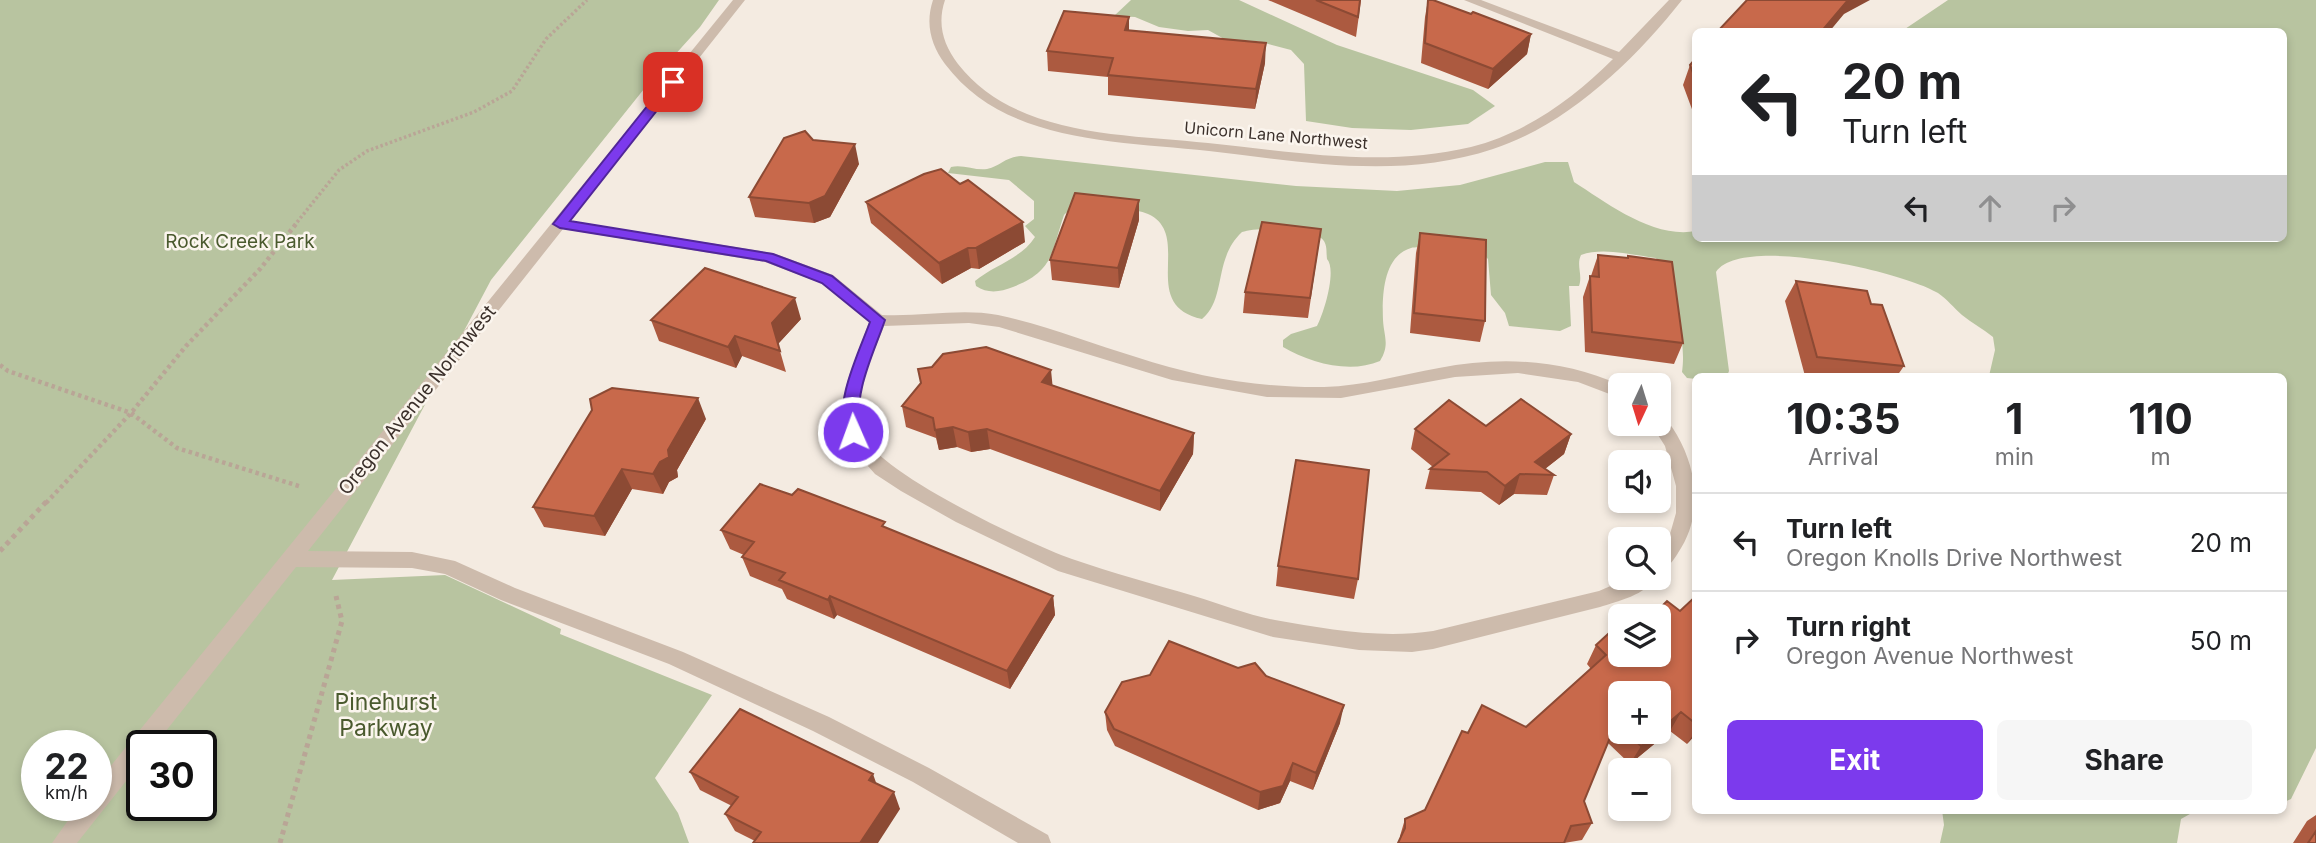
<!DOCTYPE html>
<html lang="en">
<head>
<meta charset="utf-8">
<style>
  body { margin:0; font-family:Inter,sans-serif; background:#f6f6f6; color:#202124; height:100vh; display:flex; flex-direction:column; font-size:26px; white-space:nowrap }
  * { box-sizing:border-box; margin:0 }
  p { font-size:23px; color:#757577 }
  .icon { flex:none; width:38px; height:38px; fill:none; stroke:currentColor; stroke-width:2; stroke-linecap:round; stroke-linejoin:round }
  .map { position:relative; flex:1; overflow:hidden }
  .drawer { position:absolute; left:1692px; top:373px; width:595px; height:441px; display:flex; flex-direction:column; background:#fff; border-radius:10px; box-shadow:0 4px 10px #0003 }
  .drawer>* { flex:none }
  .top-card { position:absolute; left:1692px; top:28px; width:595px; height:214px; border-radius:10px; box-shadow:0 4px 10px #0003; background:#fff; color:#202124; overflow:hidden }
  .needle { width:46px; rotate:184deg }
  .tools { position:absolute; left:1608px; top:373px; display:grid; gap:14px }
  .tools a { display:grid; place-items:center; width:63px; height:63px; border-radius:10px; background:#fff; box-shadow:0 4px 10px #0003; font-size:35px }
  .speed { position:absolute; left:21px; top:730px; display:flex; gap:14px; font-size:35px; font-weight:700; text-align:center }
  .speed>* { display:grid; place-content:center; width:91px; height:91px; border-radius:50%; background:#fff; box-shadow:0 4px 10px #0003; line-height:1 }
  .speed small { font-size:18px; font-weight:400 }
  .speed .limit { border:4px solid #111; border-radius:10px; background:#fff; color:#111 }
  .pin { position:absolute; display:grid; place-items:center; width:60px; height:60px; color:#fff; margin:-30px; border-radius:14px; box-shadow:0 4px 10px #0006 }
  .me { position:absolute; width:77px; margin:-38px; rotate:358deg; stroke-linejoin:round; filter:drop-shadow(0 0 5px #0008) }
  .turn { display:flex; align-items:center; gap:24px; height:147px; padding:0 35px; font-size:32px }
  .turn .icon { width:91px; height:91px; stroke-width:2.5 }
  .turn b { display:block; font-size:49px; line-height:60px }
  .lanes { display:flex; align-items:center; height:66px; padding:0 35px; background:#0003; justify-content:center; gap:35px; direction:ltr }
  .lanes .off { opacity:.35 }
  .eta { display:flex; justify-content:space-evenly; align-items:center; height:119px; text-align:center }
  .eta b { font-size:42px; font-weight:700; line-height:49px }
  .action { display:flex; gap:14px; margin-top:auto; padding:14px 35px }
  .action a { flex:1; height:80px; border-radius:10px; background:#7c3aed; color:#fff; font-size:28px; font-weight:700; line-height:80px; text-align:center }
  .action a+a { background:#f6f6f6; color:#202124 }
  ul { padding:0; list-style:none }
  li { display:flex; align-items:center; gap:21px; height:98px; padding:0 35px; border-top:2px solid #e0e0e0 }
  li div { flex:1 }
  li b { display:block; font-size:26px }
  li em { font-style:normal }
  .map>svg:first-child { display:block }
  .green { fill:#b8c4a0; fill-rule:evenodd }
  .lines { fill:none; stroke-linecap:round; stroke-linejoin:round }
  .path-far2 { stroke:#b9a596; stroke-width:3.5; stroke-dasharray:2.5 2.5; stroke-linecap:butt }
  .path-far1 { stroke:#b9a596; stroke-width:4.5; stroke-dasharray:3.5 3.5; stroke-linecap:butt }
  .path { stroke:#b9a596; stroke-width:5; stroke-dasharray:4.5 4.5; stroke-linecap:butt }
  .minor { fill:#cdbbac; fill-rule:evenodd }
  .wall { fill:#ac5a40; fill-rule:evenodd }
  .shaded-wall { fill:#8c4a34 }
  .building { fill:#c8694b; stroke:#8c4a34; stroke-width:2 }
  .route { fill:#7c3aed; stroke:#51269a; stroke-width:2 }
  .labels { text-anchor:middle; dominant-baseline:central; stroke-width:5; stroke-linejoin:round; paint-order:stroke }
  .far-street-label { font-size:16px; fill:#3b302b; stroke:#fbf5ee }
  .park-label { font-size:19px; fill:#4a5a2e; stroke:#fbf5ee }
  .street-label { font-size:19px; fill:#3b302b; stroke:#fbf5ee }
  .near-park-label { font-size:23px; fill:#4a5a2e; stroke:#fbf5ee }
</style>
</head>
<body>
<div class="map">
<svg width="2316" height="843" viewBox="0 0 2316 843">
  <rect width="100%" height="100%" fill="#f4ebe1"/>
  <path class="green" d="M0,0H719L700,27L644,89L491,280L332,580L445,575L561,629L560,634L712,695L655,778L678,813L689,843H0ZM37,746H96V805H37ZM142,746H201V805H142Z
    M1131,0H1239L1337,45L1473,90L1495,106L1468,124L1411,130L1352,128L1306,121L1304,64L1291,50L1257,41L1226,40L1208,30L1188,31L1159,27L1135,17L1114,16Z
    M1948,0H2316V748L2291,799L2284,802V376H1989L1995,350L1993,337C1983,329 1972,323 1962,315C1954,308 1947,299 1938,293C1904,272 1741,234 1716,272L1729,371L1727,376H1696V379L1687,378L1682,372C1687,340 1673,285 1656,258C1632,255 1603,247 1581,255C1576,265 1583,275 1579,286H1569L1571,326L1560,331L1509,326L1505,313L1491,295L1488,259L1483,254C1467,253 1423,245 1411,248C1383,256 1382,296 1383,320C1384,337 1390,345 1380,361C1350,374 1310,363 1283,347V340L1291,334L1317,326C1324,313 1337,270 1327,259C1326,252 1328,243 1321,238C1306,229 1258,226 1242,232C1213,259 1227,298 1202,319C1137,305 1194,235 1148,214C1134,208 1115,210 1100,209C1088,208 1073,205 1064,215C1051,253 1054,271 1013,287C1000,292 988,294 976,286L975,281C994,265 1021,259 1035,237L1025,226L1034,219V201L1009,180L948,173L951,167C963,164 976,171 987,169C1001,166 1005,157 1021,156L1296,186L1397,191L1460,185L1545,162H1568L1574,182C1607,203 1653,239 1696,231V238H2284V32L1902,31Z
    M1942,810H2197L2181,819L2177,843H1940L1944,825Z"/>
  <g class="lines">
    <path class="path-far2" d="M294,226L339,170L367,151L474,112L512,91L546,39L587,0"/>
    <path class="path-far1" d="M0,365L8,371L131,413L177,448L302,487
      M46,503L131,413L186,346L260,269L296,224"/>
    <path class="path" d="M0,551L47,501
      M280,843L342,621L336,596"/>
    <path class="minor" d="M733,0H745L570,221L773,253L833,275L882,315C921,317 960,308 998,315C1045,325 1090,343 1136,357C1196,377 1260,388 1324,387C1363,386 1400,375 1439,368C1500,356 1563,359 1620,385V398L1578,382L1518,373L1455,377L1341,398L1267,397L1172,380L999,327L969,323L884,326C872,358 851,398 862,433C875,472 1031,545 1072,559C1112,573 1154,584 1194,596C1221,604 1248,615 1275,620C1326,629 1381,639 1433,631L1599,591L1629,578H1654C1648,594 1616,602 1600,607L1433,649L1412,652L1359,650L1273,637L1058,571L956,522L901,491L875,474L853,449L844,432L841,407L848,379L869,322L821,283L765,262L563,229L308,551L412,552L455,561L515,588L683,652L829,717L929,768L1048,835L1051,843H1018L913,782L813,731L669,664L501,600L445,574L412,568L296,567L154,746H142V761L77,843H52L79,805H96V784Z
      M933,0H945C937,24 943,44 958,64C1015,137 1124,134 1208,143C1296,152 1383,168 1471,147C1526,133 1573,99 1613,59L1464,0H1481L1619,52L1669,0H1682C1634,61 1567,125 1493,149C1400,180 1303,162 1209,151C1118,141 1005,144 945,64C931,45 925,24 933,0Z
      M1659,416C1668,419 1672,427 1677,435C1698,472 1703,516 1678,553C1673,561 1668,568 1659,571V549L1670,534L1676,513V486L1665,446L1651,424H1659Z"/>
  </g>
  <path class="wall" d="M1268,0H1361L1356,37Z
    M1428,0L1531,34L1527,54L1488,89L1421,63L1425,17Z
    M1129,17V30L1265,63L1255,109L1108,95V77L1048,71L1047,51Z
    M1696,58V120L1683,85L1690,65Z
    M813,140L859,164L830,217L814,223L755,217L749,197Z
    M866,202L1025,242L979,269L971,268L942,284L871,223Z
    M1139,220L1119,288L1052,280L1050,260Z
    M1321,229L1308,318L1243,313L1245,292Z
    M1420,233L1485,321L1480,342L1410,333L1416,253Z
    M1598,255L1627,258L1628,256L1683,343L1674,364L1585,352L1583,297L1590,276H1591Z
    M1796,281L1871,304L1904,366L1897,376H1805L1785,301Z
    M801,319L778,344L786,372L742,356L736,368L659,341L651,320Z
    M1053,386L1194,433L1193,454L1160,511L990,449L971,452L957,447L939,450L936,438L906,427L902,406Z
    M706,419L677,470L678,477L669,482L663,494L632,489L605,536L544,527L533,507Z
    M1486,426L1571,434L1564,454L1545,469L1554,475L1547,495L1514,494L1499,505L1481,492L1425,489L1430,469L1433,467L1411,449L1415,429Z
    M887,528L1053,596L1055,615L1010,689L837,615L834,619L787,599L782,589L750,576L742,557L744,555L730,549L721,530Z
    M1278,566L1358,579L1354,599L1276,586Z
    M1696,596V734L1687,744L1670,731L1630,764L1608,743L1584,801L1592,823L1582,840L1564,843L1400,839V836L1405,819L1425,810L1468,733L1526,727L1591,669L1587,664L1596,645L1620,654L1680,611ZM1620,693L1659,732H1620Z
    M1238,668L1266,676L1340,723L1313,790L1290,781L1280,803L1258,810L1115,746L1107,730L1105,712Z
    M690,772L877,784L900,809L755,841L735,831L725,814L732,806L700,790Z
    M2316,815V843H2293L2307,821Z"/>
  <path class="shaded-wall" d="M1848,0H1870L1844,14L1829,32H1821Z
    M1129,17V37L1125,30Z
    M1531,34L1527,54L1488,89L1493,69Z
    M1266,43L1265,63L1255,109L1256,89Z
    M855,144L859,164L830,217L814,223L809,203Z
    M1139,200V220L1119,288L1118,268Z
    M1023,222L1025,242L979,269L976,248Z
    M968,248L971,268L942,284L939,263Z
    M795,298L801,319L778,344L786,372L772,323Z
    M735,336L742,356L736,368L728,347Z
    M1051,370L1053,390L1042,382Z
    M698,398L706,419L677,470L678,477L669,482L663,494L653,474Z
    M953,427L957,447L939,450L935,430Z
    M987,429L990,449L971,452L968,432Z
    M1194,433L1193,454L1160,511V491Z
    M1571,434L1564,454L1537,475L1535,462Z
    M622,469L632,489L605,536L594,516Z
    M1520,474L1514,494L1499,505L1505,486Z
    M830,596L837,615L834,619L828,600Z
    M1053,596L1055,615L1010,689L1007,671Z
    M1344,705L1340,723L1313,790L1316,773Z
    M1681,712L1670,731L1630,764L1641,746Z
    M1696,730V734L1687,744Z
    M1293,763L1290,781L1280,803L1258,810L1260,792Z
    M873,774L879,791L869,780Z
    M894,792L900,809L878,843H860Z"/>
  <path class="building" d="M1316,0H1360L1358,17Z
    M1428,0H1433L1471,14L1473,12L1531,34L1493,69L1425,43Z
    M1747,0H1848L1821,32H1717Z
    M1064,11L1129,17L1125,30L1266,43L1256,89L1108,75L1113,58L1047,51Z
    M1696,58V81L1690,65Z
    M805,131L813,140L855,144L825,196L809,203L749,197L784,138Z
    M941,169L960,184L968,180L1023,222L976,248H968L939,263L866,202L924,174Z
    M1075,193L1139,200L1118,268L1050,260Z
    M1262,222L1321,229L1310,298L1245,292Z
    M1420,233L1486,240L1485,321L1414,313Z
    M1598,255L1628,258V256L1672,262L1683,343L1592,332L1590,276L1599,277Z
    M705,268L795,298L772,323L780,351L735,336L728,347L651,320Z
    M1796,281L1867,291L1871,304L1882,305L1904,366L1817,357Z
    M986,347L1051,370L1042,382L1194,433L1160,491L987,429L968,432L953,427L935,430L933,418L902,406L921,383L918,369L932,367L943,354Z
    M612,388L698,398L668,450L669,457L660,462L653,474L622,469L594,516L533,507L592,410L590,399Z
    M1521,399L1571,434L1535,462L1554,475L1520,474L1505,486L1487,472L1430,469L1449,454L1415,429L1449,400L1486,426Z
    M1296,460L1369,470L1358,579L1278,566Z
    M760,484L792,495L798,489L885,522L882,526L1053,596L1007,671L830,596L828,600L779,580L785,573L742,557L754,542L721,530Z
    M1696,596V724L1681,712L1659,731V693H1620V728L1616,723L1584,801L1592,823L1571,826L1564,843H1398L1405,828V819L1425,810L1462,731L1468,733L1482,705L1526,727L1606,655L1596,645L1620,623V654H1659V616H1652L1667,601L1680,611Z
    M1636,609L1644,616H1628Z
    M1169,641L1238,668L1255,663L1266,676L1344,705L1316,773L1293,763L1283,786L1260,792L1114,729L1105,712L1122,682L1150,675Z
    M740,709L873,774L869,780L894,792L860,843H753L761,832L725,814L738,797L690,772Z
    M1625,732H1659L1641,746Z
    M2316,831V843H2308Z"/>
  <path class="route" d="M673,78L677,80V85L570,221L773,254L832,276L885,320C873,355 852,395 861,432L858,436H847C832,406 859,352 870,322L822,283L766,261L560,228L553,224L668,80Z"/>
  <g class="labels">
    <g class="far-street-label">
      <text transform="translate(1276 135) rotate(5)">Unicorn Lane Northwest</text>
    </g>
    <g class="park-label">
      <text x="240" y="241">Rock Creek Park</text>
    </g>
    <g class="street-label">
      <text transform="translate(417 400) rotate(-51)">Oregon Avenue Northwest</text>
    </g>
    <g class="near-park-label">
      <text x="386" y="702">Pinehurst<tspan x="386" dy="26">Parkway</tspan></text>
    </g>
  </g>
</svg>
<div class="tools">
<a><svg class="needle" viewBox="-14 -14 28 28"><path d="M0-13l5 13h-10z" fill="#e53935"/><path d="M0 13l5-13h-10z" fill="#757577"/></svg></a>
<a><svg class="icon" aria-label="sound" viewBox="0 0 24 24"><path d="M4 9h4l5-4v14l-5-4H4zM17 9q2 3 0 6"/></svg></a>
<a><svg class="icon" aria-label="search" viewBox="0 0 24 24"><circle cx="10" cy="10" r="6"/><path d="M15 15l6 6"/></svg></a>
<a><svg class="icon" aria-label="layers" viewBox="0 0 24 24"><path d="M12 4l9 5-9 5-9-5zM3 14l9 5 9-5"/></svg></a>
<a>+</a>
<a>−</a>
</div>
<div class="speed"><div>22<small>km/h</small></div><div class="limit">30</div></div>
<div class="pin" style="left:673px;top:82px;background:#d93025"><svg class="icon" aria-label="arrive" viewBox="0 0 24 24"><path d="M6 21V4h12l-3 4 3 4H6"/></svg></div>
<svg class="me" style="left:853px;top:432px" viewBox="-20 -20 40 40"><circle r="17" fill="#7c3aed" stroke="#fff" stroke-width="3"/><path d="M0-11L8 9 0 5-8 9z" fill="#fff"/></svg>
<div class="top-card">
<div class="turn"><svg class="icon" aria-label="left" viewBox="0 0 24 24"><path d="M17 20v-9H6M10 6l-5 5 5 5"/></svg><div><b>20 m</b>Turn left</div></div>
<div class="lanes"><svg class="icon" aria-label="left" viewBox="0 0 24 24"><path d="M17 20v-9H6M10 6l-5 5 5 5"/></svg><svg class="icon off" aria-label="ahead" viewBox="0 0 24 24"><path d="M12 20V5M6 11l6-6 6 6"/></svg><svg class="icon off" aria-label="right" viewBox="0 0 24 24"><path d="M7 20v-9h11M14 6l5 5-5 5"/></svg></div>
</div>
<section class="drawer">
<div class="eta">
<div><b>10:35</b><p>Arrival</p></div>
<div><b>1</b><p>min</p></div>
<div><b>110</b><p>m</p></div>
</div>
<ul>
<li><svg class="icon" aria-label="left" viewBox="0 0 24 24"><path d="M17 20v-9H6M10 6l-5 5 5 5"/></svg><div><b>Turn left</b><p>Oregon Knolls Drive Northwest</p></div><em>20 m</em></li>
<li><svg class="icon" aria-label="right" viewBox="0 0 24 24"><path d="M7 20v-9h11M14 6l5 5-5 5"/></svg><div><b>Turn right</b><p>Oregon Avenue Northwest</p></div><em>50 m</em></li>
</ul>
<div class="action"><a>Exit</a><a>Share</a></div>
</section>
</div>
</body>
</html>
